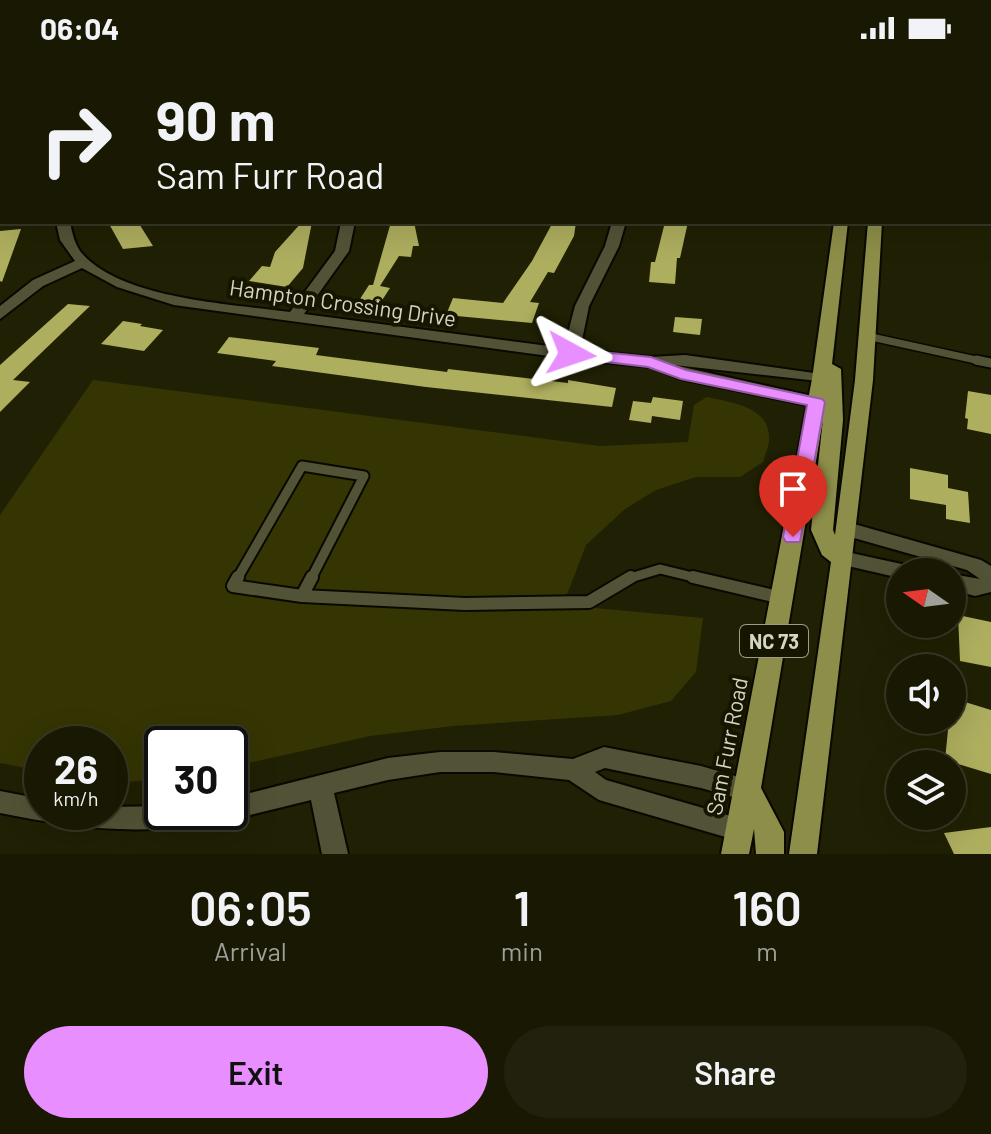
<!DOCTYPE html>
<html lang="en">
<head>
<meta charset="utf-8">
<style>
  body { margin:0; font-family:Barlow,sans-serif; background:#21210d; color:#f1f3f6; height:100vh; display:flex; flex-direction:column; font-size:30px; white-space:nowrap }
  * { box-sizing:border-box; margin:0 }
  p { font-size:26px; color:#9fa09a }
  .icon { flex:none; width:44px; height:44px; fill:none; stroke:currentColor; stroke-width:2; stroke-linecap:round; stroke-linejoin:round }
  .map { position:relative; height:798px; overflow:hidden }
  .details { display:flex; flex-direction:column; background:#181803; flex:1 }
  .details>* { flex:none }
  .banner { position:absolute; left:0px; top:0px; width:992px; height:168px; box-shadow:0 8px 32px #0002,0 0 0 2px #363725; background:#181803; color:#f1f3f6; overflow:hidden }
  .needle { width:52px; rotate:284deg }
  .fabs { position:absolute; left:886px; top:502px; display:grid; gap:16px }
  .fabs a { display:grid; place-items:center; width:80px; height:80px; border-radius:50%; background:#181803; box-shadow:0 8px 32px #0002,0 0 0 2px #363725; font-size:40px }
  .speed { position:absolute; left:24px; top:670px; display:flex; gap:16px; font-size:40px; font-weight:700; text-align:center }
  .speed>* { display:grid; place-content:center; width:104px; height:104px; border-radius:50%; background:#181803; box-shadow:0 8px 32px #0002,0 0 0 2px #363725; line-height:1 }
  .speed small { font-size:20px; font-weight:400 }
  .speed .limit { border:4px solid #111; border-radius:12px; background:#fff; color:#111 }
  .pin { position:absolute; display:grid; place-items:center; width:68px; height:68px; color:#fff; margin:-82px -34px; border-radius:50% 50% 50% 0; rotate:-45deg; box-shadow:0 0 8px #0007 }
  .pin .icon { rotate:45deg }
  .me { position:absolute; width:88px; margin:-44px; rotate:95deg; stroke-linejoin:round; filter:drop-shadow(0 0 6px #0008) }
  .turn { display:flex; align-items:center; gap:28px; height:168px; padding:0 24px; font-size:36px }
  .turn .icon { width:104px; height:104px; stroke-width:2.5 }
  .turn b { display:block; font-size:56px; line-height:68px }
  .eta { display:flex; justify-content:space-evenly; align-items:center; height:136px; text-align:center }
  .eta b { font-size:48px; font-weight:600; line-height:56px }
  .cta { display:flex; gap:16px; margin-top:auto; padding:16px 24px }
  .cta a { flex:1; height:92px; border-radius:48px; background:#e88eff; color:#111; font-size:32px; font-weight:600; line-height:92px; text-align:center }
  .cta a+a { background:#21210d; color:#f1f3f6 }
  .status { display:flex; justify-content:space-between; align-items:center; height:56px; padding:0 40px; background:#181803; direction:ltr }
  .status svg { height:22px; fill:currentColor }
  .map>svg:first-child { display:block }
  .green { fill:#353503 }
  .building { fill:#adae5e }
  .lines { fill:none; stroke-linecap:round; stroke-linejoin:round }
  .service-far2-casing { stroke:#0a0900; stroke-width:10 }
  .service-far1-casing { stroke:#0a0900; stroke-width:13 }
  .service-casing { stroke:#0a0900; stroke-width:16 }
  .minor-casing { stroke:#0a0900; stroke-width:4 }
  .primary-casing { stroke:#0a0900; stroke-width:4 }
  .service-far2 { stroke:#525336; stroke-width:7 }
  .service-far1 { stroke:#525336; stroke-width:9 }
  .service { stroke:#525336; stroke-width:12 }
  .minor { fill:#525336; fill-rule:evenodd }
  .primary { fill:#8d8e49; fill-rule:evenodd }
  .route { fill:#e88eff; stroke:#975ca6; stroke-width:2 }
  .labels { text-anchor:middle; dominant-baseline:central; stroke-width:8; stroke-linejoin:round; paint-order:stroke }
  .shield { fill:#161600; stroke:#9b9c89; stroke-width:2 }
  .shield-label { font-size:20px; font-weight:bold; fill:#d4d5c4 }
  .street-label { font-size:22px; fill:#d4d5c4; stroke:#161600 }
</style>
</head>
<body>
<div class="status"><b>06:04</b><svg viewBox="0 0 49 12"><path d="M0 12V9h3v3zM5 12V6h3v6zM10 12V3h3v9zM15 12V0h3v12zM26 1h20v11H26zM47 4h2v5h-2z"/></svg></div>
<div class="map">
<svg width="991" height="798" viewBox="0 0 991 798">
  <rect width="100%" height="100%" fill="#202004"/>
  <path class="green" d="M93,324L600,390L688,386L694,349L707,341C729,346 768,350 769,380C770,388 765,399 763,406L740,421H696L656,434L625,453L586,489L563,549L703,562L696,616L671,645L618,659L453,670L370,680L230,711V688H162V723L116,727L110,726V688H42V715L0,707V459Z"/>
  <path class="building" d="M108,166H138L153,190L123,193Z
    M302,166H312L303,212L287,231L249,225L262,210L270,211L275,196Z
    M391,166H414L419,190H413L411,201L399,200L380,230L390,232L379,249L358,246L369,229H373Z
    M553,166H576L574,180L554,217L548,216L530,246L539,247L532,267L446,259L453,242L503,247L532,205Z
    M665,166H688L680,202H677L675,228L649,226L651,206H655Z
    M21,173L2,226L0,225V175Z
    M68,248L90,250L13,324L30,326L0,356V309Z
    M675,261L702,263L700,279L673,276Z
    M123,265L142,268L140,270L163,274L144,295L101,288Z
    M229,281L319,292L316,299L447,316L448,313L568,327V324L616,332L612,351L426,331L272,310L276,305L217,297Z
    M968,335L991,339V378L967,373L968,363L965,362Z
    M653,341L683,345L680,364L652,360L651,367L629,364L633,345L651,347Z
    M910,412L948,419V432L968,436L970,467L946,463V449L910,443Z
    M958,559L991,566V611L960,605Z
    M952,642L991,654V718L945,704L949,664H952Z
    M991,771V798H954L944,777Z"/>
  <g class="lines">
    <defs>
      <path id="service-far2" d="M867,280L985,306"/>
      <path id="service-far1" d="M976,304L991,307
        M237,523L302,410L364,420L311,523
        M627,523L660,513L701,523"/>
      <path id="service" d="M238,521L233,530L302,540
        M693,521L782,542
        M302,540L465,548L589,546L631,521
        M302,540L312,521"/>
      <path id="minor" d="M809,0H840L841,2H810Z
        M0,27H2L0,34Z
        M56,166H70C72,176 74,186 80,195C118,243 232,248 290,256L335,195L341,166H355L349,195L304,258L564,292L575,250L605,190L612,166H626L619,190L589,250L580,294L651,301L685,299L821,318L827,320L829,323L827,326L674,309L816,341L824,346L816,351L681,323L651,311L571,303L174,249L117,231L82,212L43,230L0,263V250L33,224L75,205L60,184Z
        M847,466L981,504L991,510V536L975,540L952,534V518L980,523L967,514L840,478L837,473L840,468Z
        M842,495L906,509L913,511L916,516H900V522L835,507L832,502L835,497Z
        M604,691L701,710L756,726L759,734L756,742L747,745L701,732L605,712L595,716L606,724L748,765L752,773L748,781L739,785L599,744L569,724L494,716H440L388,724L334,737L348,798H322L311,744L230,764L223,762C212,770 195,770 181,771C119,778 60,769 0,757V735L42,743V756H110V751L162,750V756H230V742L388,702L440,696H494L573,703Z"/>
      <path id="primary" d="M859,0H871V2H859Z
        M886,0H898L885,2Z
        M834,166H848L832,308L841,313L843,364L833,474L835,479L855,324L868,166H882L873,324L817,798H789L831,506L822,499L811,474L823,363L761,732L784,776V798H756L754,773L749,798H721L812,323Z"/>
    </defs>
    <use href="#service-far2" class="service-far2-casing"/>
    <use href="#service-far1" class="service-far1-casing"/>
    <use href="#service" class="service-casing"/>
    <use href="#minor" class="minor-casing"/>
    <use href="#primary" class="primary-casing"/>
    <use href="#service-far2" class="service-far2"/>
    <use href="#service-far1" class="service-far1"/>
    <use href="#service" class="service"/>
    <use href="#minor" class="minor"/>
    <use href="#primary" class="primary"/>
  </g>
  <path class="route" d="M571,293L651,301L686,314L822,343L825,346L800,486H786L783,481L807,349L681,323L648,311L565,301V295Z"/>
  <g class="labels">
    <rect class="shield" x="740" y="569" width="68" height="32" rx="6"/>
    <g class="shield-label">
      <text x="774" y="585">NC 73</text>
    </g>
    <g class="street-label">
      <text transform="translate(343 246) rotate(8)">Hampton Crossing Drive</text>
      <text transform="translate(726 690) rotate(-79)">Sam Furr Road</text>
    </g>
  </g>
</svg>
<div class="fabs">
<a><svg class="needle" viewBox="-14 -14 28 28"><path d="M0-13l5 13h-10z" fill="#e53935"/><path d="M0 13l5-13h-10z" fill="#9fa09a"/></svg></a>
<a><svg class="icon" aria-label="sound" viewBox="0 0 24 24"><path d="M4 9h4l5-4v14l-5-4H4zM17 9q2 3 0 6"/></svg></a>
<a><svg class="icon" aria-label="layers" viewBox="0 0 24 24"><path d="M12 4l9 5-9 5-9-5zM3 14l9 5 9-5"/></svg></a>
</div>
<div class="speed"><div>26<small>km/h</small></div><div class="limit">30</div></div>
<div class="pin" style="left:793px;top:481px;background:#d93025"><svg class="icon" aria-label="arrive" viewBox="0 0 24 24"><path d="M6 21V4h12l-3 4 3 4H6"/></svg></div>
<svg class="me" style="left:571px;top:298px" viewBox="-20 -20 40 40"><path d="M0-17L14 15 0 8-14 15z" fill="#e88eff" stroke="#fff" stroke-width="4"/></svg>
<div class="banner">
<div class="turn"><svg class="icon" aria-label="right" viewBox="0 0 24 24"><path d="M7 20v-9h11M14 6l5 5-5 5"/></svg><div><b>90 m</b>Sam Furr Road</div></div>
</div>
</div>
<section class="details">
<div class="eta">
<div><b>06:05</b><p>Arrival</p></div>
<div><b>1</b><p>min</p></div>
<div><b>160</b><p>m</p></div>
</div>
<div class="cta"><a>Exit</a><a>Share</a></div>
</section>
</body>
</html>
